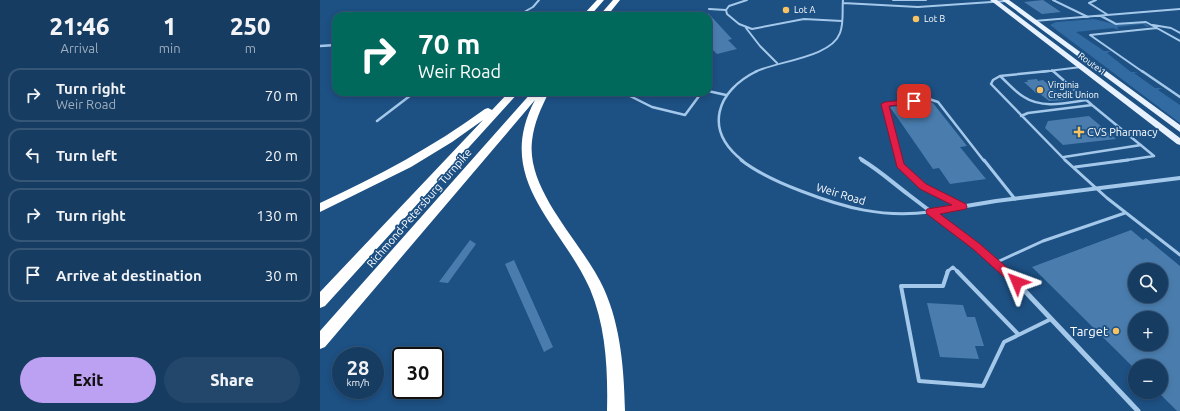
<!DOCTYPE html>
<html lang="en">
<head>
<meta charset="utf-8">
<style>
  body { margin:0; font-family:Ubuntu,sans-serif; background:#23476b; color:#f1f3f6; height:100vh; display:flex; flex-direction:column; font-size:15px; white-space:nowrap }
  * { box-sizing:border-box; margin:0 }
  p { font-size:13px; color:#9eadbe }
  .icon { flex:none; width:22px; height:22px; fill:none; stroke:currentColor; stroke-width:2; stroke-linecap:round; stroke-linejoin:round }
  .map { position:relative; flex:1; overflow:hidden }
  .drawer { display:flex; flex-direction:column; background:#163c62; width:320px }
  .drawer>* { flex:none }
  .guide { position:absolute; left:12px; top:12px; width:380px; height:84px; border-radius:12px; box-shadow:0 2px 6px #0003,0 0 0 1px #355677; background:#00695c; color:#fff; overflow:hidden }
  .fabs { position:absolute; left:808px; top:263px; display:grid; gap:8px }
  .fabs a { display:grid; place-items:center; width:40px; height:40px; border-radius:50%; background:#163c62; box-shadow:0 2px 6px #0003,0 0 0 1px #355677; font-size:20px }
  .speed { position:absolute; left:12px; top:347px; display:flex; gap:8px; font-size:20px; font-weight:700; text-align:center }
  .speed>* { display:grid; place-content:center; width:52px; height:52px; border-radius:50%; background:#163c62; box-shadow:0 2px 6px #0003,0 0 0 1px #355677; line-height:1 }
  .speed small { font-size:10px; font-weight:400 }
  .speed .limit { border:2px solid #111; border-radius:6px; background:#fff; color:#111 }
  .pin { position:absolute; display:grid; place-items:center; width:34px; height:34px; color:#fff; margin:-17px; border-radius:8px; box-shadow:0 2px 6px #0006 }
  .me { position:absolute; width:44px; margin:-22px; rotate:314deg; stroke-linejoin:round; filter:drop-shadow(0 0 3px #0008) }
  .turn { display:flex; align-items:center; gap:14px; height:84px; padding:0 20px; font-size:18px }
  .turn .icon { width:52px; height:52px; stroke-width:2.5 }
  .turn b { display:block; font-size:28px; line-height:34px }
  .eta { display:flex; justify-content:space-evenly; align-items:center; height:68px; text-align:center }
  .eta b { font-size:24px; font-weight:800; line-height:28px }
  .cta { display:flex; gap:8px; margin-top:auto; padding:8px 20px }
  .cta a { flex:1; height:46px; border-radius:24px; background:#bca0f2; color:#111; font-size:16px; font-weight:800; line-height:46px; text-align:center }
  .cta a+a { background:#23476b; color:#f1f3f6 }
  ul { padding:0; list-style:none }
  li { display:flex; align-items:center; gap:12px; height:54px; margin:0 8px 6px; padding:0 12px; border:2px solid #355677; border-radius:12px }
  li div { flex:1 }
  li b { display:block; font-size:15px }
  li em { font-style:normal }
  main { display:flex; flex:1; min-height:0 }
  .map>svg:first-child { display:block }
  .green { fill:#316ba1 }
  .building { fill:#4a7dae; fill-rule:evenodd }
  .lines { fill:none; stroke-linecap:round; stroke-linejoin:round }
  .service-far3 { stroke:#a4c8ea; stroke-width:2 }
  .service-far2 { stroke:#a4c8ea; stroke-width:2.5 }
  .service-far1 { stroke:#a4c8ea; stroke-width:3 }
  .service { stroke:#a4c8ea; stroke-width:4 }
  .minor-far3 { stroke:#a4c8ea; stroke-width:2.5 }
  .minor-far2 { stroke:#a4c8ea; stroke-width:3 }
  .minor-far1 { stroke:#a4c8ea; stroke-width:4 }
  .minor { stroke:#a4c8ea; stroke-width:5 }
  .primary { fill:#e7f2fe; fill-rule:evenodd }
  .motorway { fill:#fff; fill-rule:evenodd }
  .route { fill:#e11d48; stroke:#92132f }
  .poi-dot { fill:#f9c362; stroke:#1d5083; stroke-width:1.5 }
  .labels { text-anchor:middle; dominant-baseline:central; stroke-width:3.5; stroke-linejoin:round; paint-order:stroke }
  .far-poi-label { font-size:9px; fill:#fff; stroke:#1d5083; text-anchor:start }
  .far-street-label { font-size:9px; fill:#fff; stroke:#1d5083 }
  .poi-label { font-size:11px; fill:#fff; stroke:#1d5083; text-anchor:start }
  .street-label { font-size:11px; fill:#fff; stroke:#1d5083 }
  .near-poi-label { font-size:13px; fill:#fff; stroke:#1d5083; text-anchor:end }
</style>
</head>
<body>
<main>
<section class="drawer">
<div class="eta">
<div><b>21:46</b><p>Arrival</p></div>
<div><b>1</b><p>min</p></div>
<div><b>250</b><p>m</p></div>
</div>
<ul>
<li><svg class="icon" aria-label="right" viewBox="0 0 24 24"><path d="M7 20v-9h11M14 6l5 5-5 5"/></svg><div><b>Turn right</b><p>Weir Road</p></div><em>70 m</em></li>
<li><svg class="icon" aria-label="left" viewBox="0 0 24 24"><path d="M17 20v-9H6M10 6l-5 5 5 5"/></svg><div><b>Turn left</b></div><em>20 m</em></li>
<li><svg class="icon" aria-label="right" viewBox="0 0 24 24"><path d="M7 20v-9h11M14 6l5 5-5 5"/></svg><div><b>Turn right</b></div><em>130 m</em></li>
<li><svg class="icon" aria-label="arrive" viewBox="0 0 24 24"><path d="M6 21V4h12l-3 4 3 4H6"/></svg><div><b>Arrive at destination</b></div><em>30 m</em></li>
</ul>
<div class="cta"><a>Exit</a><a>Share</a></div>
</section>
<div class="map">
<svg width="860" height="411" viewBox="0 0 860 411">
  <rect width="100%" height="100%" fill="#1d5083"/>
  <path class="green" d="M774,19L798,25L823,23L830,26L827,27L823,24L797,27L799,30L793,28L756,32L784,51H791L787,53L811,72H818L814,73L835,88H842L838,90L860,105V123L730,25L736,22Z"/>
  <path class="building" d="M723,0L741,12L722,14L704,2Z
    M388,13L412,39L408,40L417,49L397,54L388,45Z
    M717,79L718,81L723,80L746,100L729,101L719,93H716L704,82H708L707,80Z
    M610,102L613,103L647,146L640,147L666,179L630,184L619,168L613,169L570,107Z
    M769,116L796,139L743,145L725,128L728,121Z
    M811,230L823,240L826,238L860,266V411H857L841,395V366H812L712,267ZM815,270H841V296H815ZM815,318H841V344H815Z
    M150,240L156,244L128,283L119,282Z
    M194,260L233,347L224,352L185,264Z
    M607,303L643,305L647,317H655L664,346H655L659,359L620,357Z"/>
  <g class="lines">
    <path class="service-far3" d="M573,0H606
      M733,0L768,17
      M776,0L769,3L788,15
      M523,3L598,7L686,1
      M389,9L406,10
      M406,10L407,14L419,24L432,29L484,19L522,21
      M406,10L409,6L427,0
      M197,16L213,7L219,0
      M781,16L796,24L826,22L860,41
      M714,21L860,9
      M833,25L851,28L860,33
      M426,28L440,46L457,63
      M732,70L734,72
      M435,72C456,61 511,58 520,33C524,23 522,11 523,0
      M720,72L761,67
      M823,72L770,35L837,28"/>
    <path class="service-far2" d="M729,71L680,76L673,80L671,84L746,161
      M822,71L860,97
      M680,76C688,83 695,92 704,97C722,109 746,103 766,100
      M388,91L406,95
      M302,92L332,107L365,115L382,92
      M772,105L834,156L801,161
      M701,116L708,113L772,105L733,71
      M57,121L95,92
      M744,157L821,145
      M423,161C383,130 396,91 437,71
      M579,161L565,104L609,99L618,102L664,161"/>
    <path class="service-far1" d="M421,160C439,174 460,183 481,191C525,208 562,218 610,212
      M579,160C584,181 625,198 643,207
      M664,160L695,199
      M745,160L787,198L860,255
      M755,167L808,160
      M675,263L723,241L805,213
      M627,272L633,267L638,272"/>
    <path class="service" d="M628,271L623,286H581L599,381L663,386L684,342L731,319
      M637,271L698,334"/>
    <path class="minor-far3" d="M0,46L16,45"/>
    <path class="minor-far2" d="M540,158L544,161"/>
    <path class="minor-far1" d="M542,160C559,170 573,183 589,195C622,220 655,245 687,272
      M610,212L676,201L860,178"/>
    <path class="minor" d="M686,271L818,411"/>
    <path class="primary" d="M670,0H677L860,138V145L857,144Z
      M682,0H689L860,125V132Z"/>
    <path class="motorway" d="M277,0H284L270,16H262Z
      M293,0H300L287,16H279Z
      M189,92H199L5,306L0,308V292L163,120L132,142L91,167L0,212V203C58,176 113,147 165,109L168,108L172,110Z
      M212,92H229C221,108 214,123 212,141C206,192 264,244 284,289C301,327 304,370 305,411H287C288,370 286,327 270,289C241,224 173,179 215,100L5,347L0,349V331Z"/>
  </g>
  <path class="route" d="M594,99L598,101L597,103L569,106L584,164L606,184L646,204L647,207L646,209L620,214L660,244L700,279L702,282L700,285L697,287L693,285L653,249L607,214L606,212L607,209L632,205L600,189L577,167L561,104L565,102Z"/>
  <g class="poi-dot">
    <circle cx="466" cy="10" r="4"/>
    <circle cx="596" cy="19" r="4"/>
    <circle cx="720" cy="90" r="4"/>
    <path d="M757 126h4v4h4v4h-4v4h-4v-4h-4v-4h4z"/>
    <circle cx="796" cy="331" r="4"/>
  </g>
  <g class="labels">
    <g class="far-poi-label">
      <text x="474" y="10">Lot A</text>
      <text x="604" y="19">Lot B</text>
      <text x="728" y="85">Virginia<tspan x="728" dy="10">Credit Union</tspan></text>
    </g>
    <g class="far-street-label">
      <text transform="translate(772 64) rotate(37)">Route 1</text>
    </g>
    <g class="poi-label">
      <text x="767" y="132">CVS Pharmacy</text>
    </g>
    <g class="street-label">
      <text transform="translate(521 194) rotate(17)">Weir Road</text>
      <text transform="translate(99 208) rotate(-49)">Richmond-Petersburg Turnpike</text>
    </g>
    <g class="near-poi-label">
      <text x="788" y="331">Target</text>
    </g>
  </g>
</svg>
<div class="fabs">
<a><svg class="icon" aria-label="search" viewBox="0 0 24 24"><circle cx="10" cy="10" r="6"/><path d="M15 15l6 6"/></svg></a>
<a>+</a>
<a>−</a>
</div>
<div class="speed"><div>28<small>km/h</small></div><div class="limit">30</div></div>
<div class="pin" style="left:594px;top:101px;background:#d93025"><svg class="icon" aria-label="arrive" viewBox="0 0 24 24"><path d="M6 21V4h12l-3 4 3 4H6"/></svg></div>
<svg class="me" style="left:697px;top:282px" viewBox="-20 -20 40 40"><path d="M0-17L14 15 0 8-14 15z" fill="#e11d48" stroke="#fff" stroke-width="4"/></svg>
<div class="guide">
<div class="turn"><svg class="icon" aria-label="right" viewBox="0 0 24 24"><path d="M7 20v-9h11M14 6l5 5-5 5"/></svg><div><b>70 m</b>Weir Road</div></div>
</div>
</div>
</main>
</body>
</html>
